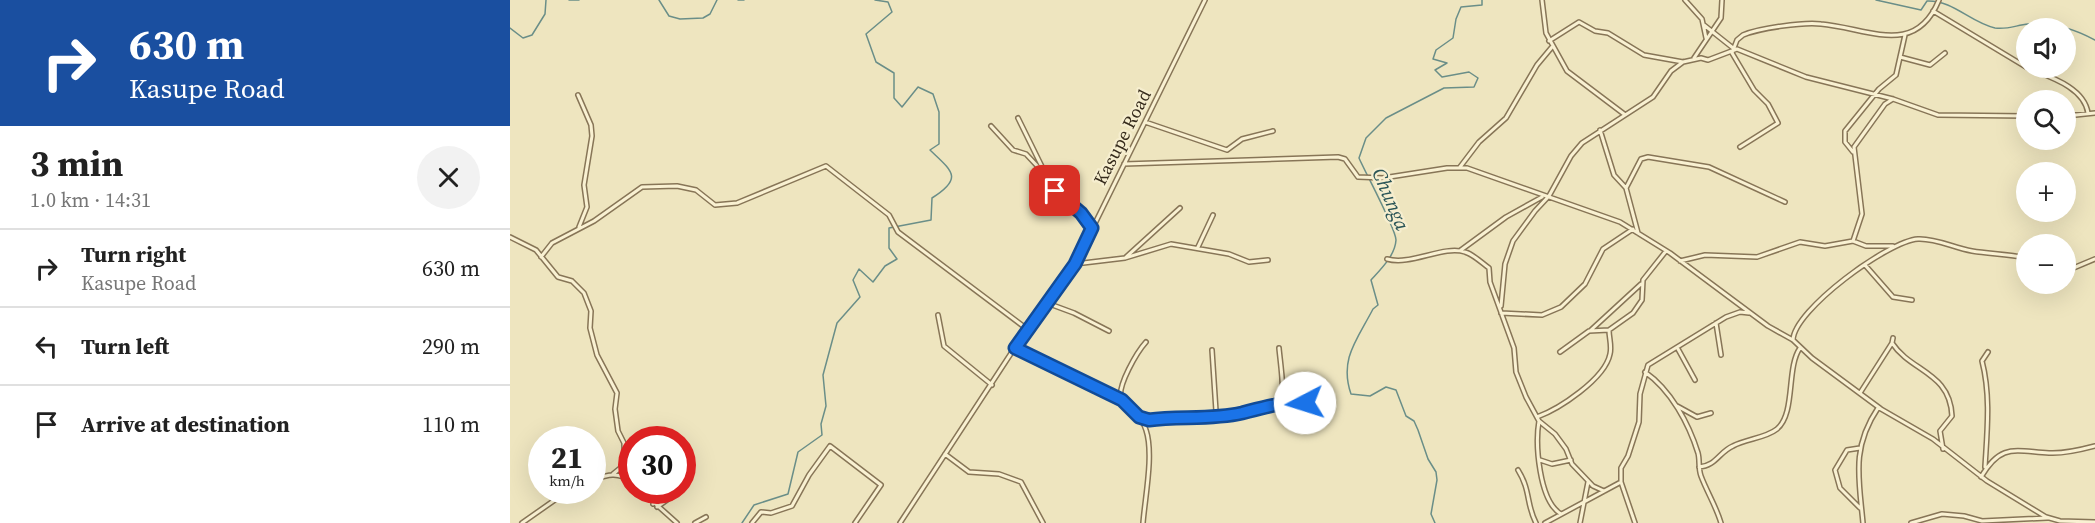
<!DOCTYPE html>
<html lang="en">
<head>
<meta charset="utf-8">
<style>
  body { margin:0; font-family:"Source Serif 4",serif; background:#f2f2f2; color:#222; height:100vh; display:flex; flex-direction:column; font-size:22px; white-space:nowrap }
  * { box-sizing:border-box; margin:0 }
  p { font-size:20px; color:#767676 }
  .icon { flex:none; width:33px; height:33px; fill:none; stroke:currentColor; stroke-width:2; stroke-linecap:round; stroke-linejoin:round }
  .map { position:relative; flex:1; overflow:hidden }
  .drawer { display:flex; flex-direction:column; background:#fff; width:510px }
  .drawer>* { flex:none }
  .hud { background:#1a4fa0; color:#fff; overflow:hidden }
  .buttons { position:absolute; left:1506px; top:18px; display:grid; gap:12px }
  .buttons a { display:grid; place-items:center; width:60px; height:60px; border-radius:50%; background:#fff; box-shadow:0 6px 24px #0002; font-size:30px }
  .speed { position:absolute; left:18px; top:426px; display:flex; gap:12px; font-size:30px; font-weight:700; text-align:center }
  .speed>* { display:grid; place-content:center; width:78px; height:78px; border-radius:50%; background:#fff; box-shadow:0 6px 24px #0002; line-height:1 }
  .speed small { font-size:15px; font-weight:400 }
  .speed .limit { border:9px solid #d22; background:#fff; color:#111 }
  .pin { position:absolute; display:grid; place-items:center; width:51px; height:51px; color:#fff; margin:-26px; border-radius:12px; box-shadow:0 3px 9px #0006 }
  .me { position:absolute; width:66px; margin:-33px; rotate:265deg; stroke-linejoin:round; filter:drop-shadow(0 0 4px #0008) }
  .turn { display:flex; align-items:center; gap:21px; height:126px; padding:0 30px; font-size:27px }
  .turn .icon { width:78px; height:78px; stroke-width:2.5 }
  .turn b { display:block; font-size:42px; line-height:51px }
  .round { display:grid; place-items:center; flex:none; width:63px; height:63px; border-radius:32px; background:#f2f2f2 }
  .overview { display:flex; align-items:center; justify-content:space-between; height:102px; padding:0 30px }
  h1 { font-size:36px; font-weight:700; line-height:45px }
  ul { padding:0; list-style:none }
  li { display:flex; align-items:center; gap:18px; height:78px; padding:0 30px; border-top:2px solid #e0e0e0 }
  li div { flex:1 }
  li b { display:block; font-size:22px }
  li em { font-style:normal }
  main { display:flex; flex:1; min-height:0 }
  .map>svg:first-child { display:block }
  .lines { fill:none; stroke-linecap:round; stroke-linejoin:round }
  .stream { stroke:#6a8e88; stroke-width:1.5 }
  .minor-casing { stroke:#877557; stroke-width:6 }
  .minor { stroke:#f9f1d2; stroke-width:3 }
  .route-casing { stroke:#114b97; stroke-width:15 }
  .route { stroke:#1a73e8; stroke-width:10 }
  .labels { text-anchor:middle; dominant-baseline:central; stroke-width:4.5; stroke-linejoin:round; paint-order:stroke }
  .street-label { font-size:18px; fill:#362b1c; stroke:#f6eecf }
  .water-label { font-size:20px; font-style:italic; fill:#2b5557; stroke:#f6eecf }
</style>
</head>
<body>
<main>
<section class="drawer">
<div class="hud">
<div class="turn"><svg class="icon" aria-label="right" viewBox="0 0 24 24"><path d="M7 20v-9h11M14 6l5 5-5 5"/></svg><div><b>630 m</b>Kasupe Road</div></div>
</div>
<div class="overview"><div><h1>3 min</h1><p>1.0 km · 14:31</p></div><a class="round"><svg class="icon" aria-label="close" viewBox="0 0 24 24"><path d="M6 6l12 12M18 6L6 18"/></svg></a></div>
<ul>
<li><svg class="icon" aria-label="right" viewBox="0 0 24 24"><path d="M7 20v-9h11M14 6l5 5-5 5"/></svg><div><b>Turn right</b><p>Kasupe Road</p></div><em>630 m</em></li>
<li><svg class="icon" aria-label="left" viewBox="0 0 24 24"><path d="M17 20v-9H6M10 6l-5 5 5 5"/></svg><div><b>Turn left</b></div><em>290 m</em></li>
<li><svg class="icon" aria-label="arrive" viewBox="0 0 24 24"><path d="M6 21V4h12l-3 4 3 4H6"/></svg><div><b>Arrive at destination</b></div><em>110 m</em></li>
</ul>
</section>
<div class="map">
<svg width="1585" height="523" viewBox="0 0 1585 523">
  <rect width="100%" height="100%" fill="#eee5bf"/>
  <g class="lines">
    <path class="stream" d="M59,0H69
      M149,0L159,16L170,19L193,18L200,14L207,0
      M228,0H234
      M1366,0L1411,10L1417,1C1443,0 1461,23 1485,28C1497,30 1507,25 1518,24C1541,22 1565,29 1585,40
      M0,28L13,38L22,35L35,14L36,0
      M232,523L244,505L278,494L288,452L312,435L311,424L316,406L313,375L327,323L350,297L343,280L349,269L363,282L375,266L387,259L379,248V228L421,220L422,198C454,178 442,171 420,150L429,144V112L423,94L408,87L392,107L384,98V73L366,62L356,34L382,12L378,2L365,0
      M925,523L921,514L927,480L926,472L918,459L908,430L904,421L896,416L886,390L876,387L860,396L841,394C829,359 847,340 863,309L868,305L861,280C870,270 885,256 886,240C886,229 855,172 849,158L856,138L876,118L934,88L964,87L968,78L959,72L932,77L925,70L937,63L923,59L926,50L943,38L946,19L951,7L972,5V0"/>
    <defs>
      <path id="minor" d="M1032,0L1036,33L1057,71L1114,114
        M1175,0L1192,19L1196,38
        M1423,11L1516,67
        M1194,25L1223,48
        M1039,41L1069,22L1085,31L1098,33L1134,55L1173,62L1191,58L1198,60L1227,49L1296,77L1383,99L1428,115L1516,116
        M1390,57L1420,65L1435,53
        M1184,58L1211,18L1212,0
        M1518,68C1540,77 1574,87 1578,113
        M68,95L81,125L82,136L74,185L77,207L69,227
        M1556,116L1585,113
        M508,118L540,183L549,195L571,213L582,228
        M635,122L717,150L732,139L763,131
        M481,126L503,150L516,154L531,170
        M1090,130L1104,175L1116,188L1128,233
        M1230,147L1268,123L1258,104L1244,90L1222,53L1227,40L1233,35C1250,28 1293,22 1311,24C1358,28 1405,58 1429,0
        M1343,152L1335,142V131L1369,89L1386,75L1395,35
        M614,164L828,157L835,159L848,177L873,178L937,168H957L1110,222L1160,253L1258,326L1283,340L1302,358L1371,409L1423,439L1477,481L1536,517L1550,521L1585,522
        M950,167L969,142L996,118L1027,65L1042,47
        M1116,188L1131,159L1138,157L1199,167L1275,202
        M0,237L26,250L48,277L62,281L74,293L81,311L80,328L87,355L107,393L105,409L108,431L114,443L115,477
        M1383,246H1356L1343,241L1352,214L1344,147L1375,104L1383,99
        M688,247L703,215
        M951,250L996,217L1032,197
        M31,257L42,243L84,221L132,187L167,186L186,190L205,205L227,203L316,166L379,215L388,232L517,329
        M615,258L661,244L719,254L739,262L758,260
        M877,259C901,266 933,245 955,252C963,254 972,263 979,268L980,282L1004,348L1006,372L1016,397L1029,421L1045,434L1056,449L1062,464L1083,486L1094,491
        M1170,261L1195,255L1247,257L1290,242L1315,246L1343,241
        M565,264L615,258L670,208
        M1355,265L1383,297L1402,300
        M1556,268L1561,269L1585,259
        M537,303L564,313L599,331
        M991,306L995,264L1003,241L1025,211L1039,196L1061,156L1072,143L1143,97L1161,71L1173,62
        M991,313L1032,315L1051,307L1075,284L1093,249L1123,229
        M428,315L434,346L482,385
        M1206,323L1211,355
        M1081,330L1131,284
        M1383,338L1382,343C1401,372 1440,372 1442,416L1430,431L1433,449
        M1283,340C1284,310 1378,241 1408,239C1426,238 1444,248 1462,251C1480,254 1498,254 1516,258
        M505,348C536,364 627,398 636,430C644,454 635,497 633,523
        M1168,349L1185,380
        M1050,352L1079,331L1099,330L1123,313L1132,300L1133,280L1156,251
        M1135,372C1161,390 1179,424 1188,453C1190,460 1188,468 1191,476C1197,492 1206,506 1211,523
        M1350,393L1382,343
        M611,399C607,386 627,352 636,342
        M773,402H803
        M1167,406L1187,417L1201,413
        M701,415L706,411L702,350
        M630,417L639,420L732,413L747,407L770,405C776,397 770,361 769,348
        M1027,417C1049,409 1095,379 1100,354C1102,346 1099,338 1099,330
        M1029,421C1025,444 1029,501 1051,514
        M1350,448L1337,450L1325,470L1330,488L1350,508
        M435,454L459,472L489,474L511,482L533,523
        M1030,460L1042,464L1061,460
        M1189,467C1206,466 1209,452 1223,446C1236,439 1256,438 1267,429C1286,413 1276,368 1290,348
        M1475,467C1477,432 1481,396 1472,361L1478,352
        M1008,470C1021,491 1016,504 1026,523
        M103,474L114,465
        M1471,477C1491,443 1504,451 1539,453C1554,454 1570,450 1585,446
        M82,480C97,475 108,471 122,482
        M1111,482L1125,523
        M130,490L167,523
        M143,504L147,490
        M147,507L171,490
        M12,523L59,490
        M185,523L196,517
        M242,523L251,512L261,513L282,506L299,475L320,446L371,485L345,523
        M390,523L517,329L565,264L695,0
        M1035,523L1111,482V468L1118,456L1129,422L1130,394L1138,365L1216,317L1230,312L1239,313
        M1070,523L1078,482
        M1353,523C1349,479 1341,448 1368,408
        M1401,523L1432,514L1454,516L1472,521L1537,518"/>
    </defs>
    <use href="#minor" class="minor-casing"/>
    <use href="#minor" class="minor"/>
  </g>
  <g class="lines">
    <defs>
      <path id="route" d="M545,191L571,213L582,228L565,264L505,348L612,400L629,417L639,420C669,416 702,420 732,413C755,407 771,402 795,403"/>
    </defs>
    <use href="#route" class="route-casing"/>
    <use href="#route" class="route"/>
  </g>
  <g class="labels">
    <g class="street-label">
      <text transform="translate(612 137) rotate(-63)">Kasupe Road</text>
    </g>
    <g class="water-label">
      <text transform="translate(881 199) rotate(67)">Chunga</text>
    </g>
  </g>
</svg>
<div class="buttons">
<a><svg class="icon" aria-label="sound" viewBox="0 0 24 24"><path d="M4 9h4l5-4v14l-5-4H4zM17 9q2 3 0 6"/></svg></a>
<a><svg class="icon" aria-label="search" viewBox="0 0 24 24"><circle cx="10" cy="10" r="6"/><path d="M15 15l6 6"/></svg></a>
<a>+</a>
<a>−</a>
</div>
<div class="speed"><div>21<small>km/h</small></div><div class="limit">30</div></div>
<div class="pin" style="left:545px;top:191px;background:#d93025"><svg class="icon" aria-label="arrive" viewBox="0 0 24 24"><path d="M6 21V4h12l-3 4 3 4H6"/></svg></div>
<svg class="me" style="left:795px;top:403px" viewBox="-20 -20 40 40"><circle r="19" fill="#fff"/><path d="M0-13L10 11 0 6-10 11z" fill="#1a73e8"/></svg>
</div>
</main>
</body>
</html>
